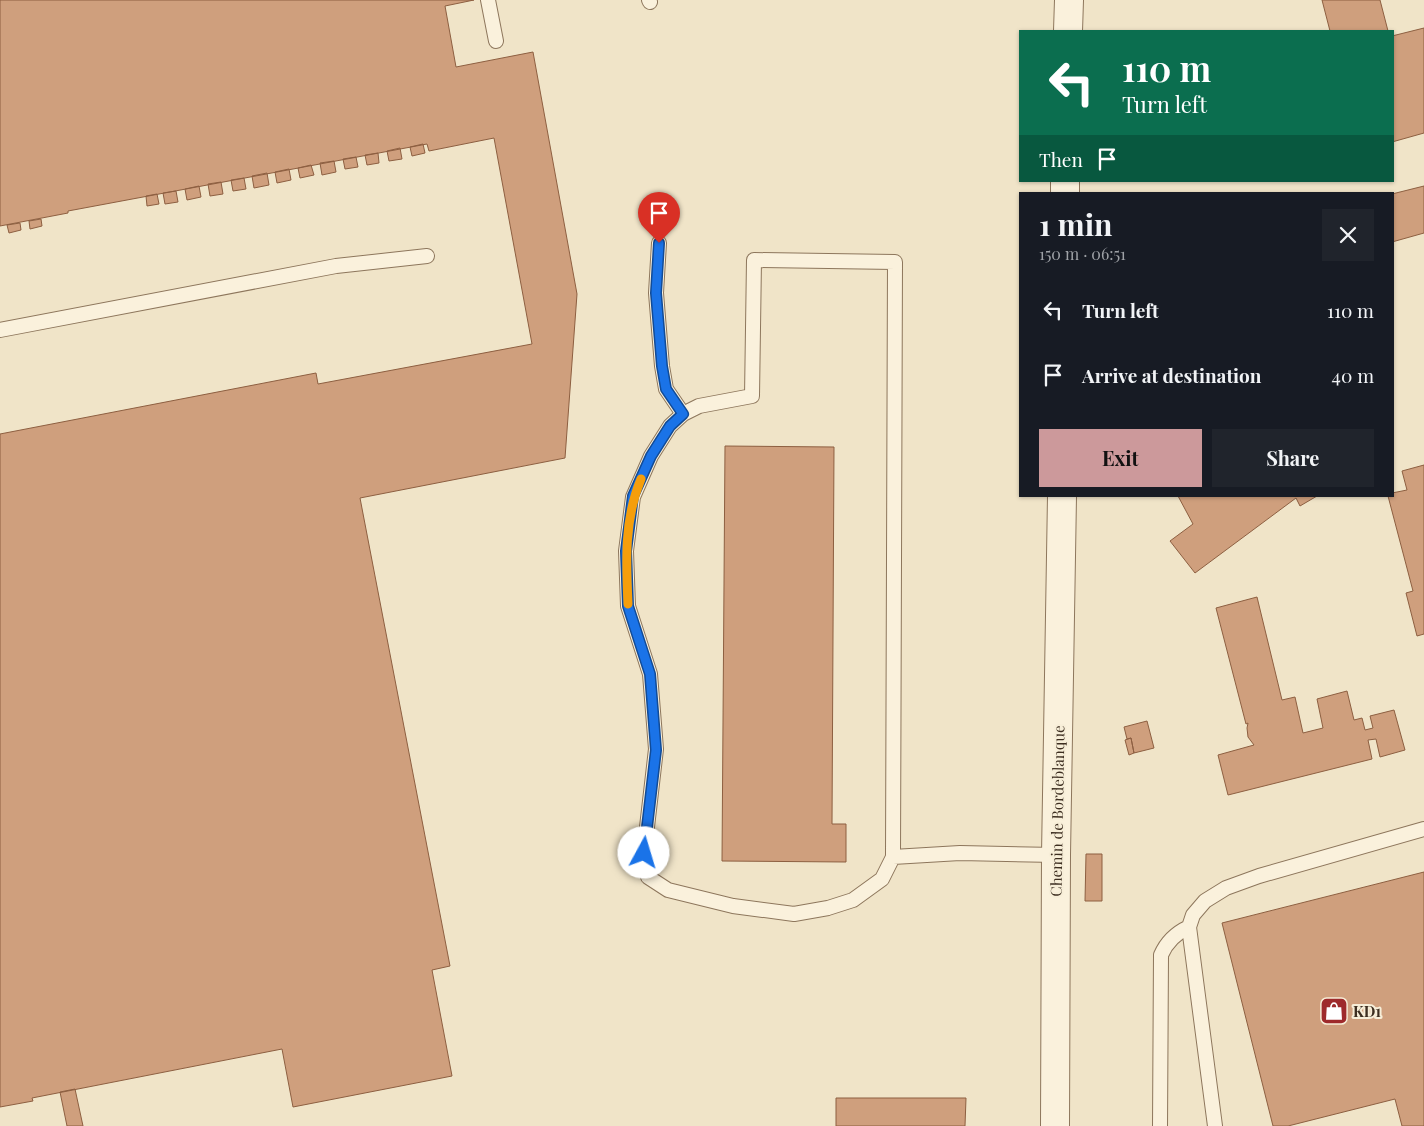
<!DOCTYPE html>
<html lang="en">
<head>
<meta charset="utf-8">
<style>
  body { margin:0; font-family:"Playfair Display",serif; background:#20242c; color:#f1f3f6; height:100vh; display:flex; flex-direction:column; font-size:19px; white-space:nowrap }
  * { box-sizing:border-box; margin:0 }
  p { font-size:16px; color:#9ea1a6 }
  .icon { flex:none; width:28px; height:28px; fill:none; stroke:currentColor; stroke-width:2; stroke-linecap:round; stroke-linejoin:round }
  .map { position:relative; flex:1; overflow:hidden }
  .panel { position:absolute; left:1019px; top:192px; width:375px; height:305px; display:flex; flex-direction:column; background:#171b24; border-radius:0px; box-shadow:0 1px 4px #0004 }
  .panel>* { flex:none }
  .hud { position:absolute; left:1019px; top:30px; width:375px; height:152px; border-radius:0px; box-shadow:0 1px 4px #0004; background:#0b6e4f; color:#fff; overflow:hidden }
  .pin { position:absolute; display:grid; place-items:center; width:42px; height:42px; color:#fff; margin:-51px -21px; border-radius:50% 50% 50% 0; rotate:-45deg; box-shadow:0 0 5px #0007 }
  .pin .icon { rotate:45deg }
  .me { position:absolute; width:55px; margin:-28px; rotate:6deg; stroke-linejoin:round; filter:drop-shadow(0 0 4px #0008) }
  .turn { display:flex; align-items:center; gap:18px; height:105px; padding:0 20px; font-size:22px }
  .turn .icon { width:65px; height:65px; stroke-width:2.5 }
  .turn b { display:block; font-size:35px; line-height:42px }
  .then { display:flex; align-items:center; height:48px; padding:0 20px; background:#0003; gap:10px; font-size:19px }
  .round { display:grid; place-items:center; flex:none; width:52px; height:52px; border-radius:0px; background:#20242c }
  .head { display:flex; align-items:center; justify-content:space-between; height:85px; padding:0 20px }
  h1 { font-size:30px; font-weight:700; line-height:38px }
  .button { display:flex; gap:10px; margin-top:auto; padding:10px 20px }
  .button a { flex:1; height:58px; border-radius:0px; background:#cc999b; color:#111; font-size:20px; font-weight:700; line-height:58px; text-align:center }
  .button a+a { background:#20242c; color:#f1f3f6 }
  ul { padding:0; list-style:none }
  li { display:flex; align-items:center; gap:15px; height:65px; padding:0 20px }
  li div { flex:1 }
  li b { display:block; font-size:19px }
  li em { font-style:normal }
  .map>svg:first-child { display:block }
  .building { fill:#cf9f7d; stroke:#8d5f41 }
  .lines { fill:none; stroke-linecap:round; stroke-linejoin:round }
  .lane-casing { stroke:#8d765c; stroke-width:16 }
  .street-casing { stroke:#8d765c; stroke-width:30 }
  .lane { stroke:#faf1dc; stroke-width:14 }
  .street { stroke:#faf1dc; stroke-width:28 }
  .route-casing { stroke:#114b97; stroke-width:12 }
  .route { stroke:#1a73e8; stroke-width:9 }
  .slow { stroke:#f59e0b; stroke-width:9 }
  .labels { text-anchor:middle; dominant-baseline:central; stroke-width:4; stroke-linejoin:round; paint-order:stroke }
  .street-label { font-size:15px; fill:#3d2e20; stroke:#f7eed8 }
  .poi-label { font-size:15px; font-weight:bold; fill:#3d2e20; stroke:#f7eed8; text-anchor:start }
</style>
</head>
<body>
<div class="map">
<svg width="1424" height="1126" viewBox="0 0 1424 1126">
  <rect width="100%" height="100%" fill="#f0e4c8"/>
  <path class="building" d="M0,0H474L445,6L456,67L533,52L577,294L565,458L360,498L450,966L432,970L452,1076L293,1107L282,1049L32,1098L33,1101L0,1107V434L316,373L318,384L532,344L494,138L429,151L427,144L68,211V213L0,226Z
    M1322,0H1380L1388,31H1330Z
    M1424,28V133L1392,142V36Z
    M423,144L425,153L412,156L410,147Z
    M400,148L402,159L389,161L387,151Z
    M378,153L379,163L367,165L365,155Z
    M356,157L358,167L345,169L343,159Z
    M334,161L336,172L322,175L320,163Z
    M311,165L314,175L300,178L298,168Z
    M289,169L291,180L277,183L275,172Z
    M267,173L269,185L254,188L252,176Z
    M244,178L246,189L233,191L231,180Z
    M221,182L223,194L210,196L208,184Z
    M199,186L201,197L187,200L185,189Z
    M1424,186V233L1392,242V194Z
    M176,191L178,202L165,204L163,193Z
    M157,194L159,204L147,206L146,196Z
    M41,219L42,226L30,229L29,221Z
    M20,223L21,230L9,233L7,225Z
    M725,446L834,447L832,824H846V862L722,861Z
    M1424,465V634L1417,636L1406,593L1413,591L1388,496H1392V493L1407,490L1402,471Z
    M1178,496H1317L1300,506L1296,498L1195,573L1170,541L1193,524Z
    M1257,597L1282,700L1295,697L1303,733L1323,728L1317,699L1347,691L1354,720L1362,718L1365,730L1373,728L1370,716L1394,710L1405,750L1380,757L1376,739L1368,740L1372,759L1228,795L1218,755L1254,745L1248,737L1247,728L1248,723L1246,724L1216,608Z
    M1147,721L1154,748L1134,753L1131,738L1127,739L1124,727Z
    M1131,738L1134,753L1129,755L1125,740Z
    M1086,854H1102V901H1085Z
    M1424,872V1126H1402L1395,1099L1288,1126H1273L1222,923Z
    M75,1089L83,1126H67L60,1092Z
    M836,1098H966L965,1126H836Z"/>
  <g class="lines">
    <defs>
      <path id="lane" d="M488,0L496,41
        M649,0L650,2
        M659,243L656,293L662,366L666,389L683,414
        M0,330L336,266L427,256
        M893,857L882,879L853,900L828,908L794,914L733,906L668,890L648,877L644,853L656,749L650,674L628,606L626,551L633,497L651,456L670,426L683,414L699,406L752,396L754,260L895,262L893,857L960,853L1056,855
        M1160,1126L1161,955C1167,941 1176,933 1189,927
        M1215,1126L1189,927L1193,915L1205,901L1226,888L1259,876L1424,829"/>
      <path id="street" d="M1068,31L1069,0
        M1065,194V181
        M1055,1126L1056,855L1062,496"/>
    </defs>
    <use href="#lane" class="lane-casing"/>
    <use href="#street" class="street-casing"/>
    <use href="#lane" class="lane"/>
    <use href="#street" class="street"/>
  </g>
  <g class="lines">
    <defs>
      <path id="route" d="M644,853L656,750L650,674L628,606L626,551L633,496L651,456L670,426L683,414L666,389L662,366L656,293L659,243"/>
    </defs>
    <use href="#route" class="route-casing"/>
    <use href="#route" class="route"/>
    <path class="slow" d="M628,604C626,562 624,519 641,479"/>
  </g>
  <defs>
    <symbol id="shop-square" viewBox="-11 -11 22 22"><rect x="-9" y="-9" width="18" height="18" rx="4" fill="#9e2a2b" stroke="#f7eed8"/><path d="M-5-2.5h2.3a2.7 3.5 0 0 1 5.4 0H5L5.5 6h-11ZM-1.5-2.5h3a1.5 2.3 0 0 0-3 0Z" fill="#fff"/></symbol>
  </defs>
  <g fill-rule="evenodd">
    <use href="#shop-square" x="1318" y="995" width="32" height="32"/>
  </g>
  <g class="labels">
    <g class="street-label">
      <text transform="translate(1057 811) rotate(-89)">Chemin de Bordeblanque</text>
    </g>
    <g class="poi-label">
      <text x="1353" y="1011">KD1</text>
    </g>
  </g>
</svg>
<div class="pin" style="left:659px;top:243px;background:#d93025"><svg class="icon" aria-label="arrive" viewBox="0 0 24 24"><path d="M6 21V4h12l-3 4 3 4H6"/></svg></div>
<svg class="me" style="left:644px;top:853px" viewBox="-20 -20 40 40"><circle r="19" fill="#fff"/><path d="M0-13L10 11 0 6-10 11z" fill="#1a73e8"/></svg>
<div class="hud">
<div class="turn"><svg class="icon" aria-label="left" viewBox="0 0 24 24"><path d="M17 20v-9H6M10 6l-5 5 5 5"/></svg><div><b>110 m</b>Turn left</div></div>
<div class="then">Then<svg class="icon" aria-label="arrive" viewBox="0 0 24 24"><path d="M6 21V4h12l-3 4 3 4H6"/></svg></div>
</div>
<section class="panel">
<div class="head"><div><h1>1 min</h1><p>150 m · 06:51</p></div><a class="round"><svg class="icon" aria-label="close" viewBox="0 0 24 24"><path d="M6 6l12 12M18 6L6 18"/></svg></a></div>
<ul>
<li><svg class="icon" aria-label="left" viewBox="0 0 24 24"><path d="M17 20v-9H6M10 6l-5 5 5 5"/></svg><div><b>Turn left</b></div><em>110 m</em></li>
<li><svg class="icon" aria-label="arrive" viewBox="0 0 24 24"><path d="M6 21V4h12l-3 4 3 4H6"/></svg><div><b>Arrive at destination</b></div><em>40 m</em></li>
</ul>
<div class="button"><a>Exit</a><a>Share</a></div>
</section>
</div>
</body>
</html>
